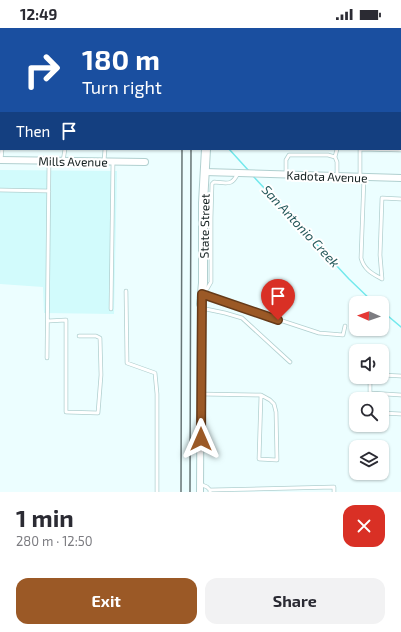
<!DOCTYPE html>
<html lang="en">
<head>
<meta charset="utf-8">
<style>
  body { margin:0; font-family:"Exo 2",sans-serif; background:#f2f2f3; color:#2b2b33; height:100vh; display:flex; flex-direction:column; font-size:15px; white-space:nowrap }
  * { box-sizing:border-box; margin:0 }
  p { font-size:13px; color:#7c7c81 }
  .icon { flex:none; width:22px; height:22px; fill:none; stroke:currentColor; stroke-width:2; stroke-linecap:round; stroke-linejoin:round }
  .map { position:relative; height:464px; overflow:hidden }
  .details { display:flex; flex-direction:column; background:#fff; flex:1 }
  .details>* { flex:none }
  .guide { position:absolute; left:0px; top:0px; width:401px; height:122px; box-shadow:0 1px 3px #0004; background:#1a4fa0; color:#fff; overflow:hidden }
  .needle { width:26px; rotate:272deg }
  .fabs { position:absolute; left:349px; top:268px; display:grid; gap:8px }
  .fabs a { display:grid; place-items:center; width:40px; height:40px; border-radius:8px; background:#fff; box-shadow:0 1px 3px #0004; font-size:20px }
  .pin { position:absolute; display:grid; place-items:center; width:34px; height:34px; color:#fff; margin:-41px -17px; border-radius:50% 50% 50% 0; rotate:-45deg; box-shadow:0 0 4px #0007 }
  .pin .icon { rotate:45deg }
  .me { position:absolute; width:44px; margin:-22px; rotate:0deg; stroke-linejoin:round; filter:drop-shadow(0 0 3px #0008) }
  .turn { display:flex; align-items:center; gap:14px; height:84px; padding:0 16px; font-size:18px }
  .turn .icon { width:52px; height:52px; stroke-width:2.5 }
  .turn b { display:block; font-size:28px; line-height:34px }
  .then { display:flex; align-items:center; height:38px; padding:0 16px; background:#0003; gap:8px; font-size:15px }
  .round { display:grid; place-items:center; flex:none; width:42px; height:42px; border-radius:12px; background:#f2f2f3 }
  .summary { display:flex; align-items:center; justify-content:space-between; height:68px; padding:0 16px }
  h1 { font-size:24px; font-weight:700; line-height:30px }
  .action { display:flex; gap:8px; margin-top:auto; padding:8px 16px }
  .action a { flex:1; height:46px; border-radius:12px; background:#9b5926; color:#fff; font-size:16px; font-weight:700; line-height:46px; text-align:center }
  .action a+a { background:#f2f2f3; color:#2b2b33 }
  .status { display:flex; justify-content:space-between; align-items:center; height:28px; padding:0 20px; background:#fff; direction:ltr }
  .status svg { height:11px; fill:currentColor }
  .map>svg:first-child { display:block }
  .built { fill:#d2fbfc }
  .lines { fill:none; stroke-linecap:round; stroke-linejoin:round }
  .stream { stroke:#73e9ed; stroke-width:1.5 }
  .service-casing { stroke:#b1d0d0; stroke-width:4.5 }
  .minor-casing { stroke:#b1d0d0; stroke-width:8 }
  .tertiary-casing { stroke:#b1d0d0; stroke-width:10 }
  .service { stroke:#fff; stroke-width:3 }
  .minor { stroke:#fff; stroke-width:6 }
  .tertiary { stroke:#fff; stroke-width:8 }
  .rail { stroke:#667475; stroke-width:1.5 }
  .route-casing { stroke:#653a19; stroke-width:10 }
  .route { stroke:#9b5926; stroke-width:7 }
  .labels { text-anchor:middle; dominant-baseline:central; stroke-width:4; stroke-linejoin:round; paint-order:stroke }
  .street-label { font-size:12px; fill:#111d1d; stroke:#fff }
  .water-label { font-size:13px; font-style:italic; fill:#275a5c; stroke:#fff }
</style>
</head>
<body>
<div class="status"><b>12:49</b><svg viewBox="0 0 49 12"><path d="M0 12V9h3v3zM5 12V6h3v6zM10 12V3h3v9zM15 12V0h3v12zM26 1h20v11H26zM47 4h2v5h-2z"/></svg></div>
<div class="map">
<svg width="401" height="464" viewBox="0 0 401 464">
  <rect width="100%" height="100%" fill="#ecfeff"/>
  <path class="built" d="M0,142L117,143L114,286L44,285L43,259L0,256Z"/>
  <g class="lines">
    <path class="stream" d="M98,0L100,1
      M229,121L249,143
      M253,148L349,251L374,275
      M382,283L401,299"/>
    <defs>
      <path id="service" d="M372,1V0
        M400,33H401
        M401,57V44
        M400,79H401
        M400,93H401
        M400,107H401
        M360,121L401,122
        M335,129L337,121
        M1,132L2,121
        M63,133L65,121
        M104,133L105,121
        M286,146V132L289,127H328L335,129L337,134V148
        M360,149V121
        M364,149L361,230C364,242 373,246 382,251L380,227L382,170L401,171
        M0,162L49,163
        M204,190H211V254L207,261L204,262
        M211,190L212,156L214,154C228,155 232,158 238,145
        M126,263L127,335L155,345L157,366V464
        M204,267L319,305L343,307L345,298
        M201,280L225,285L242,290L290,334
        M111,281L113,133
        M48,293L66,292V384L98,385L101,347L100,310L96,308H79
        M47,330L49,132
        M382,347L401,348
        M370,365L401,367
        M201,366L261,367L270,372L274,376L276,384L277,432L259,431L261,367
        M370,371V349
        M382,385L401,386
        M200,456L207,459L210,462V464
        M210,462L334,459V464"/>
      <path id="minor" d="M0,42H1
        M0,132L145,134
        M205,144L401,150
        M200,464L201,276"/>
      <path id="tertiary" d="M207,0V1
        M201,276L203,255V175L206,121"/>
    </defs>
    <use href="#service" class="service-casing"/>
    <use href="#minor" class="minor-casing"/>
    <use href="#tertiary" class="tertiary-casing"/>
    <use href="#service" class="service"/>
    <use href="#minor" class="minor"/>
    <use href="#tertiary" class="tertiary"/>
    <path class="rail" d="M177,1V0
      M192,1V0
      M181,464L182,121
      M190,464L191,121"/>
  </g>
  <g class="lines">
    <defs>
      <path id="route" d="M201,411L202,266L278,292"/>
    </defs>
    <use href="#route" class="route-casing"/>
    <use href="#route" class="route"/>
  </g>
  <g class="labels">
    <g class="street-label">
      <text transform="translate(73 133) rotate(1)">Mills Avenue</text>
      <text transform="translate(327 148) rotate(2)">Kadota Avenue</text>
      <text transform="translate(204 198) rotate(-89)">State Street</text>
    </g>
    <g class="water-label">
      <text transform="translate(301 198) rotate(47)">San Antonio Creek</text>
    </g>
  </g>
</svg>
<div class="fabs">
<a><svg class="needle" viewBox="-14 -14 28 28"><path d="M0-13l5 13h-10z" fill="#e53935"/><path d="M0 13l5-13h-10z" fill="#7c7c81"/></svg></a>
<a><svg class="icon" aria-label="sound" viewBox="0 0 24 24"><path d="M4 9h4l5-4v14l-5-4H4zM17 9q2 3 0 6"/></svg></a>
<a><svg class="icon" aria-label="search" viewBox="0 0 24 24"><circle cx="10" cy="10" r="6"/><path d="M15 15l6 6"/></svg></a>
<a><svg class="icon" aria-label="layers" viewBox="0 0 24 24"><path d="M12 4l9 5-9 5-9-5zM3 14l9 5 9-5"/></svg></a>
</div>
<div class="pin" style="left:278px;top:292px;background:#d93025"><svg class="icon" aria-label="arrive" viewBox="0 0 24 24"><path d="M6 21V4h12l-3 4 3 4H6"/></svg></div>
<svg class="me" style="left:201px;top:411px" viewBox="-20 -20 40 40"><path d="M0-17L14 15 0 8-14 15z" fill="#9b5926" stroke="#fff" stroke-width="4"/></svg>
<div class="guide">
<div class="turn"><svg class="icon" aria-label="right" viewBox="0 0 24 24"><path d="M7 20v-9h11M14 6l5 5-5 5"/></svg><div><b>180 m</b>Turn right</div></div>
<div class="then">Then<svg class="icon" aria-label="arrive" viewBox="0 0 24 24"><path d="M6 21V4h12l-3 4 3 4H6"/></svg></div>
</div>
</div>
<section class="details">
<div class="summary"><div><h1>1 min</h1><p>280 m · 12:50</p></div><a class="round" style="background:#d93025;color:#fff"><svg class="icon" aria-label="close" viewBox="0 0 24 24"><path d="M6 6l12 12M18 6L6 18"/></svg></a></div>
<div class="action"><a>Exit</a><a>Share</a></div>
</section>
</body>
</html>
